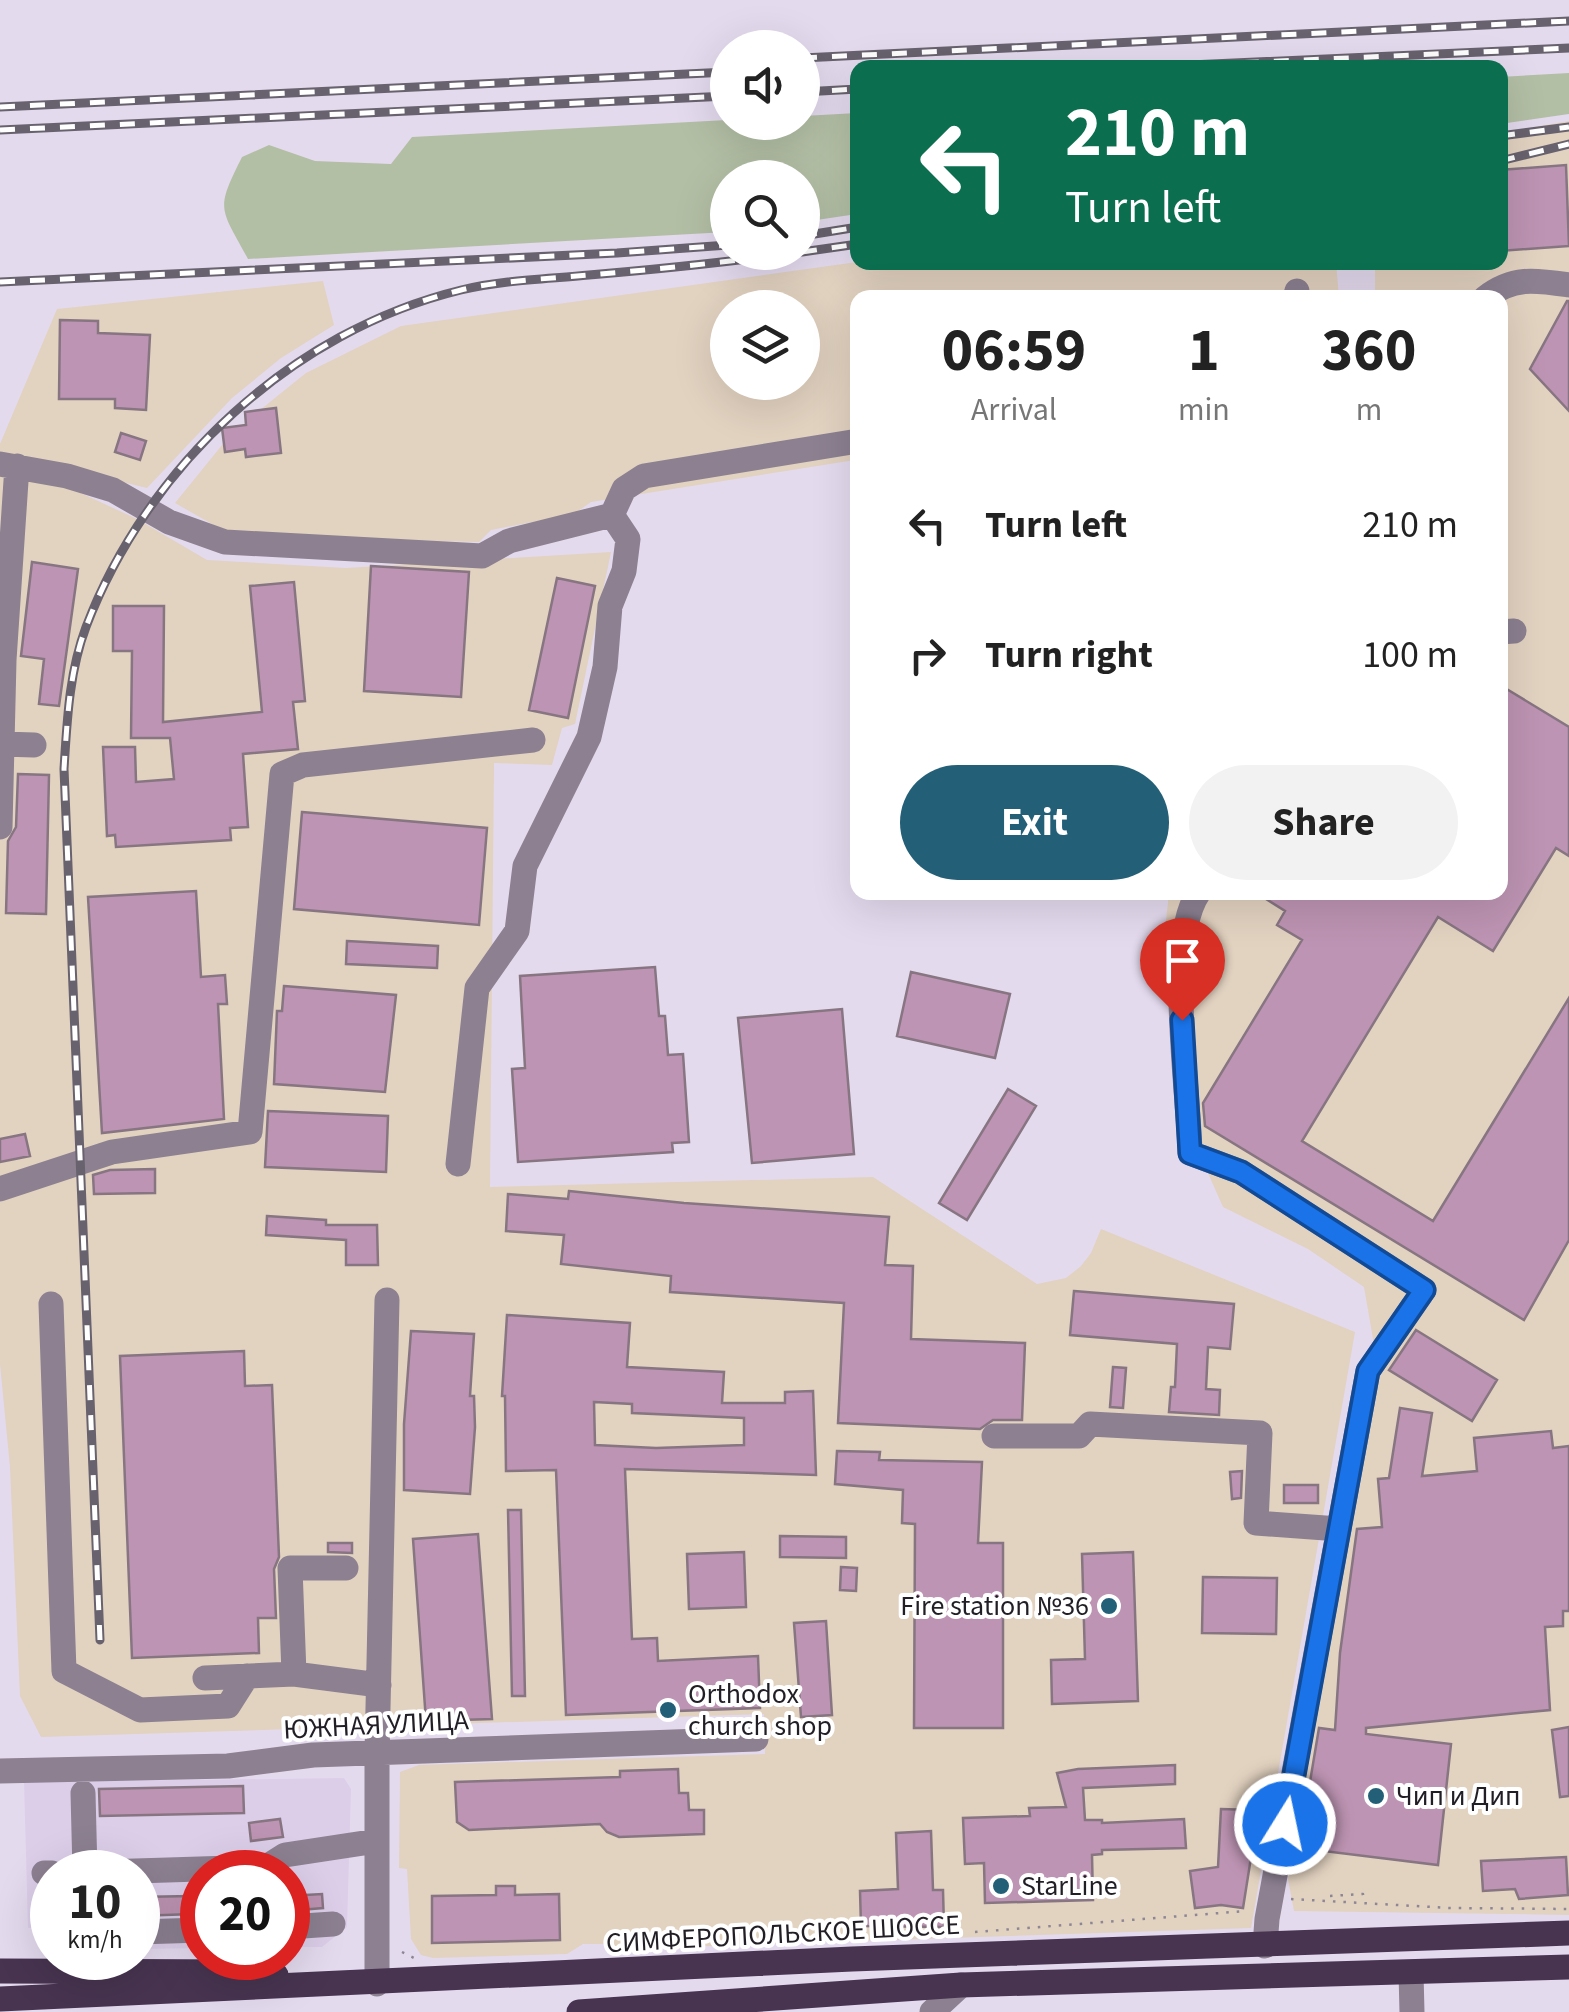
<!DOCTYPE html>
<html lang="en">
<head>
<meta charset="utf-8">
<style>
  body { margin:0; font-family:"Source Sans 3",sans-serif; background:#f2f2f2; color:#222; height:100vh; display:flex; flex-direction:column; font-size:38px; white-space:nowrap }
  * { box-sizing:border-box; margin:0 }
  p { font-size:32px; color:#767676 }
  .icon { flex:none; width:55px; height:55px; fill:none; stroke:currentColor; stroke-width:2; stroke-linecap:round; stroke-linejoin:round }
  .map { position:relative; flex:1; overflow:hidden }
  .drawer { position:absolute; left:850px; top:290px; width:658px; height:610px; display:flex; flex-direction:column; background:#fff; border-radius:20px; box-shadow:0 10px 40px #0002 }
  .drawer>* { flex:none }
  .guide { position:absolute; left:850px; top:60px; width:658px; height:210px; border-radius:20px; box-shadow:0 10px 40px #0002; background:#0b6e4f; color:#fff; overflow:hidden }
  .controls { position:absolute; left:710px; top:30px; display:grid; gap:20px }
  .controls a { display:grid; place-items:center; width:110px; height:110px; border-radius:50%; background:#fff; box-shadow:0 10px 40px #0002; font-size:50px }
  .speed { position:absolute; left:30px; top:1850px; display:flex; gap:20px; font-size:50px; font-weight:700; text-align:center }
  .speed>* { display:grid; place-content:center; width:130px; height:130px; border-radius:50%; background:#fff; box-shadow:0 10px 40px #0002; line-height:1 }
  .speed small { font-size:25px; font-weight:400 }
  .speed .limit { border:15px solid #d22; background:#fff; color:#111 }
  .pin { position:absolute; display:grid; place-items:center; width:85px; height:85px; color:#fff; margin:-102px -42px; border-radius:50% 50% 50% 0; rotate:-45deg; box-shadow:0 0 10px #0007 }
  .pin .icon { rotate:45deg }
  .me { position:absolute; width:110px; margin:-55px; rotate:10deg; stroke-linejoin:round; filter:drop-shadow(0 0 8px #0008) }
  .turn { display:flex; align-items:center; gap:35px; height:210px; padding:0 50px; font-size:45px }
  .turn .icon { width:130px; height:130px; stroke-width:2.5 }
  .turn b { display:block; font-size:70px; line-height:85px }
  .eta { display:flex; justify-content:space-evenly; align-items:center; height:170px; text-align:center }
  .eta b { font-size:60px; font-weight:700; line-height:70px }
  .primary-button { display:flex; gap:20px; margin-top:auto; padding:20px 50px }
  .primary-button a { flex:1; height:115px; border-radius:60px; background:#235f77; color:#fff; font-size:40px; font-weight:700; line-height:115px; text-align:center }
  .primary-button a+a { background:#f2f2f2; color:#222 }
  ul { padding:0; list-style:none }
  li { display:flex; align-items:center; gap:30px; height:130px; padding:0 50px }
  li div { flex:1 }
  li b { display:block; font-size:38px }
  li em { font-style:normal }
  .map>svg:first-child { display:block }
  .built { fill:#dccee9 }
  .industrial { fill:#e2d2c0; fill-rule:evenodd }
  .green { fill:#b3bfa5 }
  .building { fill:#bd94b3; stroke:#877582; stroke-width:2.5; fill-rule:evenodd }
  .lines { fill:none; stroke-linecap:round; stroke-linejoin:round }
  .path { stroke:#8d8694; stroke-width:2.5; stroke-dasharray:2.5 8; stroke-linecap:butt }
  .minor { stroke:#8c8091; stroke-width:25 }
  .major { stroke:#483451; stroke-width:25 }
  .rail-casing { stroke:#68626e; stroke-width:9 }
  .rail { stroke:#fff; stroke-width:5; stroke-dasharray:15; stroke-linecap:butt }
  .route-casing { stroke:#114b97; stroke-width:25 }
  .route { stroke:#1a73e8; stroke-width:18 }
  .poi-dot { fill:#235f77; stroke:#fff; stroke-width:4 }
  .labels { text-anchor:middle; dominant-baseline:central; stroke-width:8; stroke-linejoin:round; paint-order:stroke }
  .poi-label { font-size:28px; fill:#221e25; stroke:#fff; text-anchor:start }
  .street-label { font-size:28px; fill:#221e25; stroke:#fff }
</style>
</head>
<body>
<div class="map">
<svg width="1569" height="2012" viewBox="0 0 1569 2012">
  <rect width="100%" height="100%" fill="#e4daee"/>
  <path class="built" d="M344,1778L351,1789L347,1927L322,1947H288V1872H202V1948L138,1949V1872H52V1927L28,1928L24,1782Z"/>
  <path class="industrial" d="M1569,121V1915L1294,1911L1288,1879L1377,1362L1364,1287L1308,1249L1223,1207L1185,1121L1162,958L1169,893L1500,892V298L1375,297V263L1500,262V133Z
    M857,262L1336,263L1339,297L858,298L857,469L855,460L591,502L574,514L491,530L479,542L233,536L175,503L231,434L246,425L245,412L260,410L306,373L401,326ZM728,308H802V382H728Z
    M323,281L334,325L281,358L232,398L147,488L0,452V444L57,309Z
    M0,475L72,489L137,519L207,560L346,568L611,552L575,724L562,728L552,765L494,763L490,1187L873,1177L1037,1284L1066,1278L1081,1266L1091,1253L1101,1229L1355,1332L1251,1928L621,1949L608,1944H583L567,1954L433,1958L421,1955L411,1939L407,1869L399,1868L400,1772L419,1765L765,1754L764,1714L41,1737L20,1696L10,1467L0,1364Z"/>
  <path class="green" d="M1569,73V114L1500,124V77Z
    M857,113V214L803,222L802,178H728L727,232L248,259C220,207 215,211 242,157L269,145L315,161L391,164L412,137L727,120L728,122H802L803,116Z"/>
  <path class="building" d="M1566,165L1569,246L1500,251V170Z
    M1567,301H1569V411L1530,369Z
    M60,320L98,321V333L150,335L146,410L115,408V399H59Z
    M276,408L281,453L246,457L245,449L225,452L222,428L246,425L245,412Z
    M121,433L146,441L140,460L115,452Z
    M32,562L78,569L59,706L39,704L44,659L21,656Z
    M371,566L469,572L461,697L364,691Z
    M557,578L595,586L568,718L529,710Z
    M294,582L305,701L293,702L298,749L243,754L248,827L230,828L231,840L116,847L115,835L107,836L103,747H135L136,782L174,779L170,738H131L132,651H113V606H164L163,722L262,712L250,586Z
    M1500,685L1569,727V856L1556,848L1493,951L1438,917L1302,1141L1433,1221L1569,998V1240L1524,1320L1205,1126L1203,1103L1302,940L1277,925L1285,911L1255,892H1500Z
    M18,774L49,775L46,914L6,913L8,841L16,827Z
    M302,812L487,828L479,925L294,909Z
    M196,891L201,977L225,975L227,1004H218L224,1119L102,1133L88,897Z
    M347,941L438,946L437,968L346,964Z
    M655,967L659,1016H665L668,1055L683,1054L689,1142L672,1143L673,1152L518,1162L512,1069L525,1068L520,976Z
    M911,972L1010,994L995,1058L897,1036Z
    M284,986L396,995L385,1092L274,1084L277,1011H282Z
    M842,1009L854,1154L752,1163L738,1018Z
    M1008,1089L1036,1106L967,1220L939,1203Z
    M268,1111L388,1116L386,1172L265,1167Z
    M25,1134L30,1156L0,1162V1139Z
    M155,1169V1193L94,1194L93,1175L110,1170Z
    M569,1191L684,1203L889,1217L885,1265L913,1266L911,1339L1025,1343L1022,1420H993L980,1429L838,1423L844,1303L670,1292L671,1276L561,1264L564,1235L506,1231L508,1194L568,1199Z
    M267,1216L326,1220V1225H377L378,1265H346V1240L266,1235Z
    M1074,1291L1234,1304L1230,1349L1208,1347L1206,1389L1220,1390L1219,1415L1169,1412L1171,1387H1175L1177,1344L1070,1335Z
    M507,1315L630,1323L627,1367L724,1372L722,1403H785V1392L813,1391L816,1475L625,1469L632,1639L657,1638L658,1661L758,1656L760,1708L566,1715L556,1470L506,1471L505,1396H502ZM594,1402L632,1404V1413L744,1418V1445L656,1448L595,1445Z
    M1416,1330L1497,1380L1472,1421L1389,1370Z
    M411,1331L474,1334L470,1396H474L475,1427L470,1494L404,1490V1424Z
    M244,1351L245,1386L272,1385L279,1557L274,1569L276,1618H258L259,1653L132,1658L120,1356Z
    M1113,1367L1126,1368L1123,1408L1110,1407Z
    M1400,1408L1432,1413L1422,1476L1477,1471L1474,1438L1551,1431L1553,1448L1569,1446V1611H1563V1626L1545,1627L1550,1710L1366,1728V1734L1451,1744L1438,1865L1299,1848L1319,1728L1335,1730L1340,1653L1357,1529L1382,1527L1378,1479L1389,1478Z
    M837,1451L880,1452L879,1460L982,1462L978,1543H1003V1728H914L915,1524L902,1523L903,1490L835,1484Z
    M1242,1471L1241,1498L1232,1499L1230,1472Z
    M1284,1485H1318V1503H1284Z
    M508,1510H521L525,1696H512Z
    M478,1534L492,1719L426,1721L413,1539Z
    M780,1536L846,1537V1558L780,1557Z
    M328,1543H352V1553L328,1552Z
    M744,1552L746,1607L689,1609L687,1554Z
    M1133,1552L1138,1701L1052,1704L1051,1660L1085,1659L1082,1554Z
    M841,1567L857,1568L856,1591L840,1590Z
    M1203,1577L1277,1578L1276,1634L1202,1633Z
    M826,1621L832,1715L801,1717L794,1623Z
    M1569,1727V1796L1560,1797L1552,1730Z
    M1175,1765V1784L1083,1788L1085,1820H1102V1823L1184,1819L1186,1848L1102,1850V1854L1092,1855L1093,1900L985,1903L984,1863L965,1864L963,1818L1030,1816L1029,1808L1066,1807L1057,1773L1078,1769Z
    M678,1769L679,1793H688L689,1810H704V1834L619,1837L607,1832L600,1824L469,1830L457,1822L455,1782L620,1777V1771Z
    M243,1786L244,1813L100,1816L99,1789Z
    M1221,1809L1250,1810L1249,1830L1255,1832L1243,1908L1221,1905L1195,1908L1190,1871L1218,1867Z
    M280,1819L283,1837L251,1841L249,1823Z
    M931,1831L933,1890H943L944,1927L861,1926L860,1891L898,1889L896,1833Z
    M1566,1857L1568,1895L1519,1899L1515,1889L1483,1891L1481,1861Z
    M496,1886H515V1895L559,1894L560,1940L432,1943V1896L496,1895Z
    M322,1894L323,1908L288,1911V1896Z
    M191,1896L192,1914L138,1916V1897Z"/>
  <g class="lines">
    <path class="path" d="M1330,1896L1363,1894V1903
      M1291,1899L1450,1908L1569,1909
      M975,1932L1246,1911
      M402,1952L414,1958"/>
    <path class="minor" d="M1295,298L1297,291
      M1485,298C1513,276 1536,280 1569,285
      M0,464L67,476L113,490L169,522L225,542L482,556L509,541L612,515
      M612,515L624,489L644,476L858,441
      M1500,632L1514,631
      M2,744L34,745
      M0,827L4,660L17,466
      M1199,892C1165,940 1189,1091 1190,1153L1241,1172L1424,1290L1368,1371L1267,1919L1265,1946
      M458,1164L477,988L517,931L525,866L589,737L605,667L610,606L624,571L628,539L612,515
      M0,1189L112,1152L250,1132L282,774L303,765L533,740
      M51,1304L64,1671L140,1710L228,1706L247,1676
      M994,1436H1079L1090,1424L1260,1433L1256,1523L1339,1529
      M346,1568H290L294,1674L379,1685
      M205,1678L294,1674
      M0,1771L228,1766L313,1755L756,1739
      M83,1793L85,1872
      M266,1867L285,1855L377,1841
      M103,1872L266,1867L267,1872
      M44,1873H52
      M288,1927L333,1924
      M138,1932L202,1930
      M1411,1973L1412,2012
      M377,1984V1753L387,1300
      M932,2012L961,1985"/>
    <path class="major" d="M0,1971L241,1972L276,1975
      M0,1999L852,1959L1569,1933
      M579,2012L961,1985L1569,1967"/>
    <defs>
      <path id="rail" d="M802,58L1569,21
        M1124,68L1569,48
        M802,92L858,89
        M0,107L728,72
        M0,130L728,96
        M1500,136L1569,127
        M1500,161L1569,144
        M802,236L858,227
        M802,252L858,244
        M0,282L617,253L728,245
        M100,1640L64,769C67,722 69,672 86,627C147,466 292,331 461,290C502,280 547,279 589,275C659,269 730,262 800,252"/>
    </defs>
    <use href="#rail" class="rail-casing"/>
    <use href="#rail" class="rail"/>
  </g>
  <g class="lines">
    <defs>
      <path id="route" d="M1182,1020L1190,1153L1241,1172L1424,1290L1368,1371L1285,1824"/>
    </defs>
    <use href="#route" class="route-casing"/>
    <use href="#route" class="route"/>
  </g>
  <g class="poi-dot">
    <circle cx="1109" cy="1606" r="10"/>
    <circle cx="668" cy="1710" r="10"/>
    <circle cx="1376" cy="1796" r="10"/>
    <circle cx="1001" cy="1886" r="10"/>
  </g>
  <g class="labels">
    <g class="poi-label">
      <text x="1089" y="1606" text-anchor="end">Fire station №36</text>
      <text x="688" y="1694">Orthodox<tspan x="688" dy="32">church shop</tspan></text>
      <text x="1396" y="1796">Чип и Дип</text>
      <text x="1021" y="1886">StarLine</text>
    </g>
    <g class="street-label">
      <text transform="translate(376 1725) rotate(-3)">ЮЖНАЯ УЛИЦА</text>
      <text transform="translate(783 1934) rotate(-3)">СИМФЕРОПОЛЬСКОЕ ШОССЕ</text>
    </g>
  </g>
</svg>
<div class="controls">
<a><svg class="icon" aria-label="sound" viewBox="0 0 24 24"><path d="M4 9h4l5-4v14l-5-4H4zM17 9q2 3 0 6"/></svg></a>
<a><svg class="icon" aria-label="search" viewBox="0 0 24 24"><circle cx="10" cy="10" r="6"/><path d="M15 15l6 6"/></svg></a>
<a><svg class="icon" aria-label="layers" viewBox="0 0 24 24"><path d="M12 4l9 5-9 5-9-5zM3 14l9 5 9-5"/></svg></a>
</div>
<div class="speed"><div>10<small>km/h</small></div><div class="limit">20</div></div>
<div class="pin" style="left:1182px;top:1020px;background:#d93025"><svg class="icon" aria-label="arrive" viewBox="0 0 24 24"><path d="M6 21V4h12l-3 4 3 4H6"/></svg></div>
<svg class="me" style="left:1285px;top:1824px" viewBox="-20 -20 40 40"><circle r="17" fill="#1a73e8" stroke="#fff" stroke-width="3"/><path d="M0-11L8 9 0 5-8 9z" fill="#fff"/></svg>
<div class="guide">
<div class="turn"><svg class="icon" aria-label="left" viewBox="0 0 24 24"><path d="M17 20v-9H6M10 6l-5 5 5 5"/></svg><div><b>210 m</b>Turn left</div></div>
</div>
<section class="drawer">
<div class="eta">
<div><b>06:59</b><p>Arrival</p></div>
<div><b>1</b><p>min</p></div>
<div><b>360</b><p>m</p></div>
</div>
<ul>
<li><svg class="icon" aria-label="left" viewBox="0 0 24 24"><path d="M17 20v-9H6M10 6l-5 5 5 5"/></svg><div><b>Turn left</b></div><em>210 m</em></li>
<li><svg class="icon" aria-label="right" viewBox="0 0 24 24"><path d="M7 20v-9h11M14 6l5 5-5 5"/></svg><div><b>Turn right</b></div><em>100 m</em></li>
</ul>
<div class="primary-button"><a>Exit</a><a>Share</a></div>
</section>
</div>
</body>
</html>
